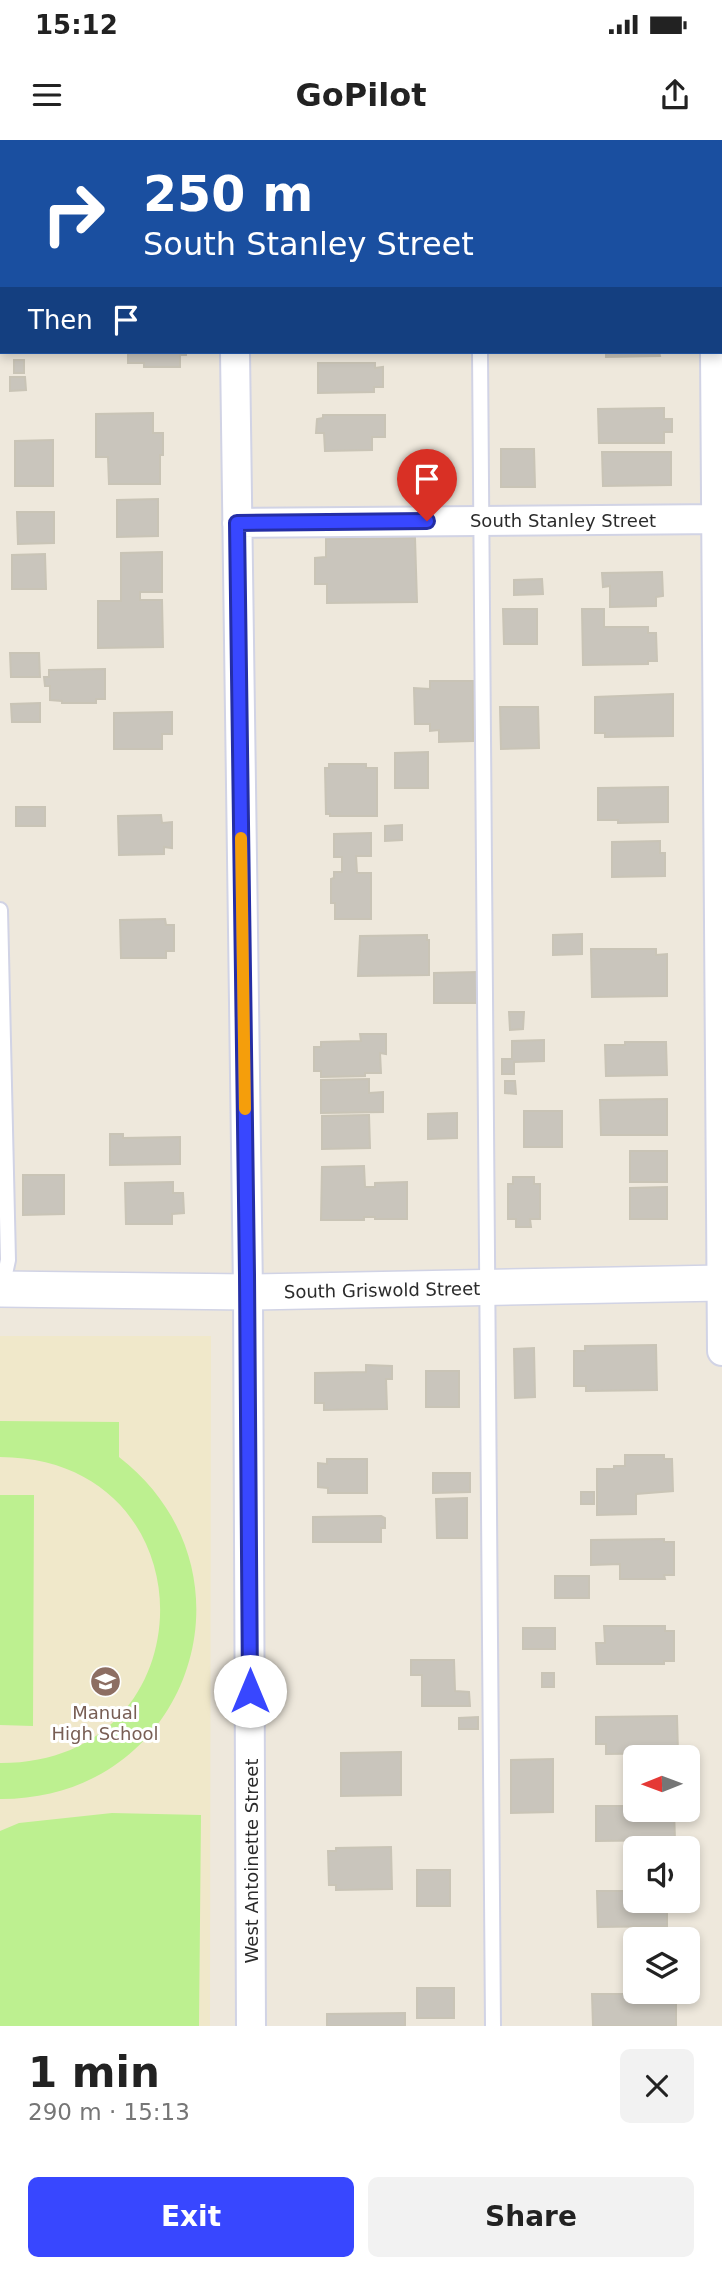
<!DOCTYPE html>
<html lang="en">
<head>
<meta charset="utf-8">
<style>
  body { margin:0; font-family:"DejaVu Sans",sans-serif; background:#f2f2f2; color:#222; height:100vh; display:flex; flex-direction:column; font-size:26px; white-space:nowrap }
  * { box-sizing:border-box; margin:0 }
  p { font-size:23px; color:#767676 }
  .icon { flex:none; width:38px; height:38px; fill:none; stroke:currentColor; stroke-width:2; stroke-linecap:round; stroke-linejoin:round }
  .map { position:relative; height:1886px; overflow:hidden }
  .sheet { display:flex; flex-direction:column; background:#fff; flex:1 }
  .sheet>* { flex:none }
  .top-card { position:absolute; left:0px; top:0px; width:723px; height:214px; box-shadow:0 4px 10px #0003; background:#1a4fa0; color:#fff; overflow:hidden }
  .needle { width:46px; rotate:269deg }
  .controls { position:absolute; left:623px; top:1605px; display:grid; gap:14px }
  .controls a { display:grid; place-items:center; width:77px; height:77px; border-radius:10px; background:#fff; box-shadow:0 4px 10px #0003; font-size:35px }
  .pin { position:absolute; display:grid; place-items:center; width:60px; height:60px; color:#fff; margin:-72px -30px; border-radius:50% 50% 50% 0; rotate:-45deg; box-shadow:0 0 7px #0007 }
  .pin .icon { rotate:45deg }
  .me { position:absolute; width:77px; margin:-38px; rotate:0deg; stroke-linejoin:round; filter:drop-shadow(0 0 5px #0008) }
  .turn { display:flex; align-items:center; gap:24px; height:147px; padding:0 28px; font-size:32px }
  .turn .icon { width:91px; height:91px; stroke-width:2.5 }
  .turn b { display:block; font-size:49px; line-height:60px }
  .then { display:flex; align-items:center; height:66px; padding:0 28px; background:#0003; gap:14px; font-size:26px }
  .round { display:grid; place-items:center; flex:none; width:74px; height:74px; border-radius:10px; background:#f2f2f2 }
  .head { display:flex; align-items:center; justify-content:space-between; height:119px; padding:0 28px }
  h1 { font-size:42px; font-weight:800; line-height:52px }
  .cta { display:flex; gap:14px; margin-top:auto; padding:14px 28px }
  .cta a { flex:1; height:80px; border-radius:10px; background:#3847ff; color:#fff; font-size:28px; font-weight:800; line-height:80px; text-align:center }
  .cta a+a { background:#f2f2f2; color:#222 }
  .status { display:flex; justify-content:space-between; align-items:center; height:49px; padding:0 35px; background:#fff; direction:ltr }
  .status svg { height:19px; fill:currentColor }
  header { display:flex; justify-content:space-between; align-items:center; height:91px; padding:0 28px; background:#fff; font-size:32px; font-weight:800 }
  .map>svg:first-child { display:block }
  .education { fill:#f0e8ca }
  .pitch { fill:#bdf090 }
  .building { fill:#c9c5bc; stroke:#c9c4b6; stroke-width:2 }
  .lines { fill:none; stroke-linecap:round; stroke-linejoin:round }
  .service-casing { stroke:#d1d3e5; stroke-width:18 }
  .minor-casing { stroke:#d1d3e5; stroke-width:32 }
  .tertiary-casing { stroke:#d1d3e5; stroke-width:38 }
  .service { stroke:#fff; stroke-width:14 }
  .minor { stroke:#fff; stroke-width:28 }
  .tertiary { stroke:#fff; stroke-width:35 }
  .route-casing { stroke:#242ea6; stroke-width:18 }
  .route { stroke:#3847ff; stroke-width:12 }
  .slow { stroke:#f59e0b; stroke-width:12 }
  .labels { text-anchor:middle; dominant-baseline:central; stroke-width:6; stroke-linejoin:round; paint-order:stroke }
  .street-label { font-size:18px; fill:#2b2b2b; stroke:#fff }
  .education-label { font-size:18px; fill:#785e54; stroke:#fff }
</style>
</head>
<body>
<div class="status"><b>15:12</b><svg viewBox="0 0 49 12"><path d="M0 12V9h3v3zM5 12V6h3v6zM10 12V3h3v9zM15 12V0h3v12zM26 1h20v11H26zM47 4h2v5h-2z"/></svg></div>
<header><svg class="icon" aria-label="menu" viewBox="0 0 24 24"><path d="M4 6h16M4 12h16M4 18h16"/></svg>GoPilot<svg class="icon" aria-label="share" viewBox="0 0 24 24"><path d="M12 15V3M7 8l5-5 5 5M5 13v7h14v-7"/></svg></header>
<div class="map">
<svg width="722" height="1886" viewBox="0 0 722 1886">
  <rect width="100%" height="100%" fill="#eee8dc"/>
  <path class="education" d="M0,1196H211L210,1886H0Z"/>
  <path class="pitch" d="M0,1281L119,1282V1317C267,1432 189,1660 0,1659V1623C212,1624 215,1318 0,1317Z
    M0,1355H34L33,1586L0,1585Z
    M112,1673L201,1675L199,1886H0V1691L19,1683Z"/>
  <path class="building" d="M98,0H158V2H98Z
    M128,212H186V215H180V227H144V223H128Z
    M606,212H659L660,216L606,217Z
    M14,220H24V233H14Z
    M318,223H375V228L383,227V247H374V252L318,253Z
    M10,237H25L26,250L10,251Z
    M664,268V279H672V292H664V303H599L598,269Z
    M153,273V293H163V315H160V344H109L108,317H96V274Z
    M323,275H385V297H372V310L325,311L324,293H316L317,279L323,278Z
    M53,300V346H15V301Z
    M501,309H534L535,347H501Z
    M602,312H671V345L603,346Z
    M158,359V396L117,397V360Z
    M17,372H54V403L18,404Z
    M415,398L417,462L327,463V444H315V418L326,417V399Z
    M162,412V452H140V460H162L163,507L98,508V461H121V413Z
    M45,414L46,449H12V415Z
    M662,432L663,456L656,457V466L610,467V446L603,447L602,433Z
    M542,439L543,454L514,455V440Z
    M503,469H537V504H504Z
    M582,469H604V487H648V493H656L657,521H648V524L583,525Z
    M10,513H39L40,537H11Z
    M105,529V559H96V563H62V561L50,560V546H45L44,537H49V530Z
    M430,541H473V601L439,602V590L430,591V584H415L414,548L430,549Z
    M673,554V596L605,597V593H595V557Z
    M40,563V582H12L11,564Z
    M500,567H538L539,608L501,609Z
    M172,572V594H162V609H114V573Z
    M428,612V648H395V613Z
    M329,624H366V628H377V676H330V674H326L325,628H329Z
    M668,647V682L618,683V680H598V648Z
    M16,667H45V686H16Z
    M161,675L162,683L172,682V708L164,707V714L119,715L118,676Z
    M402,685V700L385,701V686Z
    M371,693V716H356L357,733H371V779H335V763H331V739L334,738V732H342V717H334V694Z
    M660,701V713H665V736L612,737V702Z
    M165,779L166,785H174V811H166V818H121L120,780Z
    M582,794V814L553,815V795Z
    M427,795V800H429V835L358,836L360,796Z
    M591,809H656V815L667,814V856L592,857Z
    M478,832V863H434V833Z
    M509,872H524L523,889L510,890Z
    M360,894H386V914L380,913L381,933H365V936L321,937V931H314V907H321V902L361,901Z
    M544,900V921L514,922V934H502V919H512V901Z
    M625,902H666L667,935L606,936L605,905H625Z
    M369,939V953L383,952V972L321,973V940Z
    M505,941H515L516,954L505,953Z
    M667,959V995H601L600,960Z
    M524,971H562V1007H524Z
    M457,973V998L428,999V974Z
    M369,975L370,1008L322,1009V976Z
    M110,994H123V998L180,997V1024L110,1025Z
    M630,1011H667V1042H630Z
    M364,1026L365,1047H375V1043L407,1042V1079H375V1077H364V1080H321L322,1027Z
    M23,1035H64V1074L23,1075Z
    M513,1037H534V1044H540V1079H530L531,1087H516V1079H508V1044H513Z
    M173,1042V1053H183L184,1073L172,1074V1084H126L125,1043Z
    M667,1047V1079H630V1048Z
    M656,1205L657,1250L586,1251V1246H574V1211H585V1206Z
    M534,1208L535,1257L515,1258L514,1209Z
    M366,1225L392,1226V1239H386L387,1269L324,1270V1263H315V1233L366,1232Z
    M426,1231H459V1267H426Z
    M625,1315H664V1319H672L673,1351L636,1354V1374L597,1375V1329H614V1326H625Z
    M327,1319H367V1353H328V1348L318,1347V1323L327,1324Z
    M433,1333H470V1352L433,1353Z
    M581,1352H594V1364H581Z
    M467,1358V1398H437L436,1359Z
    M381,1376L385,1378V1388H381V1402H313V1377Z
    M664,1399V1402H674V1435H664L665,1439H620V1424L591,1425V1400Z
    M555,1436H589V1458H555Z
    M604,1486H665V1491H674V1521H664V1524H597L596,1503H605Z
    M523,1488H555V1509H523Z
    M411,1520H454L455,1551L469,1552L470,1566H422V1535H411Z
    M542,1533H554V1547H542Z
    M677,1576L678,1613L606,1614V1604H596V1577Z
    M478,1577V1589H459V1578Z
    M401,1612V1655L341,1656V1613Z
    M553,1619V1672L511,1673V1620Z
    M596,1666H635V1670H674L675,1700L596,1701Z
    M391,1707L392,1749L336,1750V1745H329L328,1711H336V1708Z
    M417,1730H450V1766H417Z
    M597,1751H635V1760H667V1786L598,1787Z
    M417,1848H454V1878H417Z
    M632,1852H641L645,1855H676V1886H593L592,1854H629Z
    M405,1873V1886H327V1874Z"/>
  <g class="lines">
    <defs>
      <path id="service" d="M478,0V2
        M480,212L493,1886
        M0,770L8,1120L2,1148"/>
      <path id="minor" d="M233,0V2
        M711,0V2
        M235,212L248,1152L251,1886
        M715,212L722,1211
        M237,383L722,379"/>
      <path id="tertiary" d="M0,1149L248,1152L722,1143"/>
    </defs>
    <use href="#service" class="service-casing"/>
    <use href="#minor" class="minor-casing"/>
    <use href="#tertiary" class="tertiary-casing"/>
    <use href="#service" class="service"/>
    <use href="#minor" class="minor"/>
    <use href="#tertiary" class="tertiary"/>
  </g>
  <g class="lines">
    <defs>
      <path id="route" d="M250,1551L247,1135L237,383L427,381"/>
    </defs>
    <use href="#route" class="route-casing"/>
    <use href="#route" class="route"/>
    <path class="slow" d="M241,698L245,969"/>
  </g>
  <defs>
    <symbol id="school-disc" viewBox="-11 -11 22 22"><circle r="9.5" fill="#8d6e63" stroke="#fff"/><path d="M0-5L7-2L0 1L-7-2ZM-4 1L0 2.5L4 1V4Q0 6-4 4Z" fill="#fff"/></symbol>
  </defs>
  <g fill-rule="evenodd">
    <use href="#school-disc" x="88" y="1524" width="35" height="35"/>
  </g>
  <g class="labels">
    <g class="street-label">
      <text x="563" y="380">South Stanley Street</text>
      <text transform="translate(382 1150) rotate(-1)">South Griswold Street</text>
      <text transform="translate(251 1721) rotate(-90)">West Antoinette Street</text>
    </g>
    <g class="education-label">
      <text x="105" y="1572">Manual<tspan x="105" dy="21">High School</tspan></text>
    </g>
  </g>
</svg>
<div class="controls">
<a><svg class="needle" viewBox="-14 -14 28 28"><path d="M0-13l5 13h-10z" fill="#e53935"/><path d="M0 13l5-13h-10z" fill="#767676"/></svg></a>
<a><svg class="icon" aria-label="sound" viewBox="0 0 24 24"><path d="M4 9h4l5-4v14l-5-4H4zM17 9q2 3 0 6"/></svg></a>
<a><svg class="icon" aria-label="layers" viewBox="0 0 24 24"><path d="M12 4l9 5-9 5-9-5zM3 14l9 5 9-5"/></svg></a>
</div>
<div class="pin" style="left:427px;top:381px;background:#d93025"><svg class="icon" aria-label="arrive" viewBox="0 0 24 24"><path d="M6 21V4h12l-3 4 3 4H6"/></svg></div>
<svg class="me" style="left:250px;top:1551px" viewBox="-20 -20 40 40"><circle r="19" fill="#fff"/><path d="M0-13L10 11 0 6-10 11z" fill="#3847ff"/></svg>
<div class="top-card">
<div class="turn"><svg class="icon" aria-label="right" viewBox="0 0 24 24"><path d="M7 20v-9h11M14 6l5 5-5 5"/></svg><div><b>250 m</b>South Stanley Street</div></div>
<div class="then">Then<svg class="icon" aria-label="arrive" viewBox="0 0 24 24"><path d="M6 21V4h12l-3 4 3 4H6"/></svg></div>
</div>
</div>
<section class="sheet">
<div class="head"><div><h1>1 min</h1><p>290 m · 15:13</p></div><a class="round"><svg class="icon" aria-label="close" viewBox="0 0 24 24"><path d="M6 6l12 12M18 6L6 18"/></svg></a></div>
<div class="cta"><a>Exit</a><a>Share</a></div>
</section>
</body>
</html>
